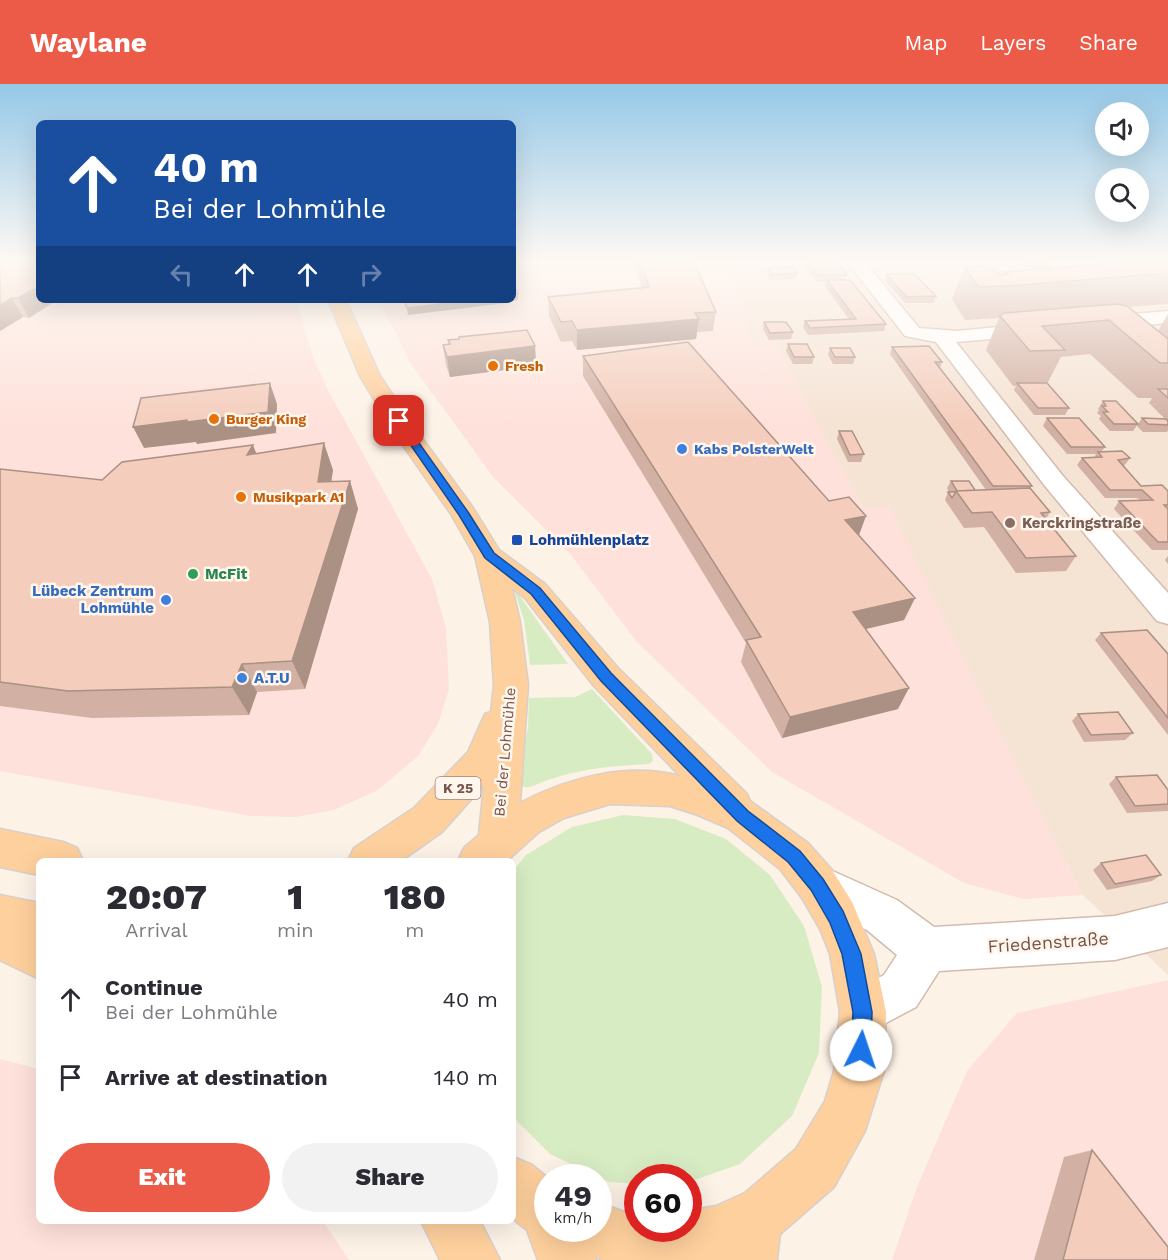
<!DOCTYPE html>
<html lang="en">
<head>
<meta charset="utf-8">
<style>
  body { margin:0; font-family:"Work Sans",sans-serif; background:#f2f2f3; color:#2b2b33; height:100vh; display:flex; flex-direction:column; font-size:22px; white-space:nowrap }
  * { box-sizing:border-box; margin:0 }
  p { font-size:20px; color:#7c7c81 }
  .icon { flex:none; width:33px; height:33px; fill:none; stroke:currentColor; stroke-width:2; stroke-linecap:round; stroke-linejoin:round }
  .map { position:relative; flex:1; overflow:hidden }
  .panel { position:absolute; left:36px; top:774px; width:480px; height:366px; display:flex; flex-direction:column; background:#fff; border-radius:9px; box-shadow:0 6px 24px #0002 }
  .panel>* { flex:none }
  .banner { position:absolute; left:36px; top:36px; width:480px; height:183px; border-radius:9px; box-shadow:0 6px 24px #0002; background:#1a4fa0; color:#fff; overflow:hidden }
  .controls { position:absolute; left:1095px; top:18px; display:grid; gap:12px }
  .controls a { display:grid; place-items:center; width:54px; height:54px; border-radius:50%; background:#fff; box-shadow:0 6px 24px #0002; font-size:30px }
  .speed { position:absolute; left:534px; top:1080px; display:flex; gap:12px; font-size:30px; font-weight:700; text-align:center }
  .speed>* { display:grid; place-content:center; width:78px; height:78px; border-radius:50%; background:#fff; box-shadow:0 6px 24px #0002; line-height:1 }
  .speed small { font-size:15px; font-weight:400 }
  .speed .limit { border:9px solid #d22; background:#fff; color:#111 }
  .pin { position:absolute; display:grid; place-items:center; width:51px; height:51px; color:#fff; margin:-26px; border-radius:12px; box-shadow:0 3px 9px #0006 }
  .me { position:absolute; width:66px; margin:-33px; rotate:4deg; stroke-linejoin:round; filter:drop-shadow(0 0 4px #0008) }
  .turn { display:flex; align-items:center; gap:21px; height:126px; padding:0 18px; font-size:27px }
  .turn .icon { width:78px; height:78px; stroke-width:2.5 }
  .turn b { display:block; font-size:42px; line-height:51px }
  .lanes { display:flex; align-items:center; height:57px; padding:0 18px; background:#0003; justify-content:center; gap:30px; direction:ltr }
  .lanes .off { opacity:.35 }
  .eta { display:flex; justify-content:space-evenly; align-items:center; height:102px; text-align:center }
  .eta b { font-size:36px; font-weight:800; line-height:42px }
  .primary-button { display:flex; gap:12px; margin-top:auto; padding:12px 18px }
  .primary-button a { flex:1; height:69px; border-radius:36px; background:#eb5b47; color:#fff; font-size:24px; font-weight:800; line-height:69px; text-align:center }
  .primary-button a+a { background:#f2f2f3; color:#2b2b33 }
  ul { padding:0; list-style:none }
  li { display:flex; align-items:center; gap:18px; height:78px; padding:0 18px }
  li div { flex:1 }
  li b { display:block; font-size:22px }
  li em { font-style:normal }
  header { display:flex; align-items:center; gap:36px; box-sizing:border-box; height:84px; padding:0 30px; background:#eb5b47; color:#fff }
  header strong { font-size:28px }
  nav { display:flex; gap:33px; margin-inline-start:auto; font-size:21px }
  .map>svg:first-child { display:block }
  .residential { fill:#f5e3d4 }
  .commercial { fill:#fee1da }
  .green { fill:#d8ecc4 }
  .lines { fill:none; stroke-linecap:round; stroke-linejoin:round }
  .minor-casing { stroke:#d2bbae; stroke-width:3 }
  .major-casing { stroke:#d9cfcc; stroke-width:3 }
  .minor { fill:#fff; fill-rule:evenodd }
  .major { fill:#fed09d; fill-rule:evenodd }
  .wall { fill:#d2b0a3 }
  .shaded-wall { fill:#ab9084 }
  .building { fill:#f4cdbd; stroke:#ab9084; stroke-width:1.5 }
  .route { fill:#1a73e8; stroke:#114b97; stroke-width:1.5 }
  .food-dot { fill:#e8710a; stroke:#fff6ee; stroke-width:2 }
  .shop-dot { fill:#3f7fe0; stroke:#fff6ee; stroke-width:2 }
  .education-dot { fill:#8d6e63; stroke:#fff6ee; stroke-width:2 }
  .transit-dot { fill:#1a4fb4; stroke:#fff6ee; stroke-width:2 }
  .leisure-dot { fill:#2e9e5b; stroke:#fff6ee; stroke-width:2 }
  .labels { text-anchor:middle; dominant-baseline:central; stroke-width:5; stroke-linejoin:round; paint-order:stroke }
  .far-food-label { font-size:14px; font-weight:bold; fill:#c56008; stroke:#fff6ee; text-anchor:start }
  .far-shop-label { font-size:14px; font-weight:bold; fill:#366cbe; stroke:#fff6ee; text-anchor:start }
  .shield { fill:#fff6ee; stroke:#a0857b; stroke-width:1.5 }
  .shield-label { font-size:14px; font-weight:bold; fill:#78554a }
  .education-label { font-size:15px; font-weight:bold; fill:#785e54; stroke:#fff6ee; text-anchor:start }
  .transit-label { font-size:15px; font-weight:bold; fill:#164399; stroke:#fff6ee; text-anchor:start }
  .leisure-label { font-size:15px; font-weight:bold; fill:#27864d; stroke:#fff6ee; text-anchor:start }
  .shop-label { font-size:15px; font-weight:bold; fill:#366cbe; stroke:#fff6ee; text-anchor:end }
  .street-label { font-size:15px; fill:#78554a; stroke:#fff6ee }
  .near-street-label { font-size:18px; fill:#78554a; stroke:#fff6ee }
</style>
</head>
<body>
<header>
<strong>Waylane</strong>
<nav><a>Map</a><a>Layers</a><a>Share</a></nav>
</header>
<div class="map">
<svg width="1168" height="1176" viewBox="0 0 1168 1176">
  <rect width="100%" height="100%" fill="#fdf2e6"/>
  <path class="residential" d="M727,176H1168V891L1083,811L1021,691L864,426L773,256L752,258Z"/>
  <path class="commercial" d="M0,176L39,216H296L314,275L328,306L432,495L446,544L449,605L438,640L418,672L378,706L334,726L296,733L251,732L0,687Z
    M513,176H727L752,258L773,255L864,426L889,421L1021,691L1083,811L1024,815L964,799L772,688L637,558L571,471L494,394L411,280L379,216H513Z
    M1168,896V1176H892L917,1103L967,987L1017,929Z
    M0,975L39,985V1137H323L349,1176H0Z"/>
  <path class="green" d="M517,508L568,580L530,581L524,536L515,509Z
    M592,605L652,670L653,677L649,680C613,682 583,684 548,696C534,700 529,709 515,698L528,644L529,614L575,613Z
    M623,731L675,735L726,755L770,791L804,842L822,903L819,969L792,1032L740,1080L689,1098L688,1094H638L637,1100L609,1098L550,1070L513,1033V787L526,771L572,743Z"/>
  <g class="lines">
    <defs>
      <path id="minor" d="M846,176H863L919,244L957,247L1038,239L1045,241L1047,245L1045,249L1038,251L956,258L1063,392L1168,509V540L1157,537L1045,402L936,258L905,252Z
        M1168,227V239L1098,245L1091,243L1089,239L1091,235L1098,233Z
        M817,780L897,816L934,843L1115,832L1168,819V863L1115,876L939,887L916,923L863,951L846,945L840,928L846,911L884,891L897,871L867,846L802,814L796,800L802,786Z"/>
      <path id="major" d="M328,216H346L380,292L419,350L473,424L499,466L545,500L618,584L747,710L750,717L808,759L832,786L852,818L874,870L886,928L884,987L865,1047L834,1103L780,1150L777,1176H603L594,1172L596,1176H538L527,1146L513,1135V1073L532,1081L548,1094V1144H598V1118L624,1128H638V1144H688V1127L716,1122L745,1109L796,1065L825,1017L834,987L840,928L830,870L820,845L802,814L780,785L728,744L698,731L670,722L610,720L564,734L539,748L507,777H458L464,764L479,751L484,701L442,748L401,777H348L354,764L414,724L468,668L485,630L491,628L494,601L490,538L475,472L451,430L397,353L360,292ZM512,504L525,514L594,602L680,692C627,678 567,694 520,719L528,601L520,538Z
        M0,745L63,758L77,764L83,777H39V791L0,783Z
        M0,811L39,819V895L0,876Z
        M421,1137H480L500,1176H440Z"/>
    </defs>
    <use href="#minor" class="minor-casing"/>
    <use href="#major" class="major-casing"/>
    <use href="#minor" class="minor"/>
    <use href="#major" class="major"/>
  </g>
  <path class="wall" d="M0,176L39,216H57L29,234L23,233L0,247Z
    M633,176H693L716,228L713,247L697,248L696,255L577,266L572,257L561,258L549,232L548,213L642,204Z
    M807,176H835L847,191L845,196L886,240L884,247L808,251L803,243L805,237L849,235L825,203L826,198H817L805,182Z
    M878,176H932L880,178Z
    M1031,176L1052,183L1051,185L1168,178V218L1167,220L1128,223L1158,247L1168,230V346L1167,348H1143L1137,342L1142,334L1165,335L1149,319L1152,314H1138L1090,270L1061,273L1047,300L1069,324L1065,331H1034L1014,306L1016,302H1013L986,266L999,234L965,236L952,215L965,183L1003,191L1004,188L1033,186L1029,182Z
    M768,184L797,189L796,195L770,196L767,190Z
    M886,190L936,212L934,219H905L885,197Z
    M764,238L793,248L791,255L769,256L763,245Z
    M448,256L535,262L536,282L450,293L446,281L443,261L449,260Z
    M788,260L814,273L812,280H793L786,267Z
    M892,263L942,278L940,284L1032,402L1030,405L1050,428L1046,435L1076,472L1066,487L1016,489L984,443L964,444L945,416L948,408H949L947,404L951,397L975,406H986L890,270Z
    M830,264L855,273L853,280H833L828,271Z
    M583,272L829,417L915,514L904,536L866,545L898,625L782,654L741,578L746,559L583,292Z
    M1103,317L1138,340L1133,347H1110L1099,335L1101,332L1097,329L1099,326L1098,325Z
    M1047,334L1105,363L1101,368L1130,374L1124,382L1141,402L1168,407V466H1152L1114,425L1119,417L1140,416L1137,414H1105L1077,381L1082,374H1094L1096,370H1067L1043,342Z
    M839,347L864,370L861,378H848L837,355Z
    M257,369L333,386L331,398L350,397L358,425L305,605L257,608L249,631L92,634L0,622V385L102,396Z
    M1168,472V480L1165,476Z
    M1101,549L1168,570V651L1095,556Z
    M1078,630L1133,649L1125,656L1084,658L1072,637Z
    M1116,693L1168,706V727L1127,729L1109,700Z
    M1101,779L1161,791L1152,797L1107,806L1093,786Z
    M1092,1066L1168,1176H1034L1064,1073Z"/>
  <path class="shaded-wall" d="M39,202V216H57L29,234L18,214Z
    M518,209V216L509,217V216H513V210Z
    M12,214L23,233L0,247V221Z
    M473,216L474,223L408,231L407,224Z
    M473,216H505V219L474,223Z
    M699,235L696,255L577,266V246Z
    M535,262L536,282L450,293L447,273Z
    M270,299L277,320L276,349L197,360L196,358L144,364L133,343Z
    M324,359L333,386L327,427L318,398Z
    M253,361L264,389L247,371Z
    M350,397L358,425L305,605L292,577Z
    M866,432L858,454L845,436Z
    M915,514L904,536L844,550L853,528Z
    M242,580L257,608L249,631L232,603Z
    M909,604L898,625L782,654L790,633Z"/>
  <path class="building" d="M0,176H39V202L18,214H12L0,221Z
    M640,176H693L716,228L695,229L699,235L577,246L572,237L561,238L548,213L649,203Z
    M807,176H835L847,191H818Z
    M1031,176H1043L1052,183H1040Z
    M1157,176H1164L1168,178V189L1023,201L978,203L965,183L987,182L1001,191L1008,190L1004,188Z
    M793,183L797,189L771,190L768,184Z
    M886,190H914L936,212L907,213Z
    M827,196H850L886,240L810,244L805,237L856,235Z
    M513,203H515L518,209L513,210Z
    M404,216H473L407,224Z
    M1116,220L1127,222L1168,255V279H1160L1109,236L1042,242L1065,266L1030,267L1000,232L1004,229Z
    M764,238H786L793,248L770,249Z
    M527,246L535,262L447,273L443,261L450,260L448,256L459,255V253Z
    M688,258L829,417L849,413L866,432L845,436L915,514L853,528L909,604L790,633L746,556L761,553L583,272Z
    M788,260H807L814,273H794Z
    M929,262L942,278H935L1032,402H993L892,263Z
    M830,264H850L855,273H835Z
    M270,299L268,328L187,338V336L133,343L141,314Z
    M1017,299H1047L1069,324H1038Z
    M1158,305H1168V314Z
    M1103,317H1116L1138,340H1114L1103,328H1108L1102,322H1106Z
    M1047,334H1079L1105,363H1071Z
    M1142,334L1166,335L1168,337V341L1148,340Z
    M839,347H852L864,370L850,371Z
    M324,359L318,398L350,397L292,577L242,580L232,603L68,607L0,598V385L102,396L122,378L253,361L247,371Z
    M1122,367L1130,374L1118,376L1141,402L1162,401L1168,407V421H1164L1168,425V458H1158L1119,417L1153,416L1142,406H1110L1082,374L1102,373L1098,368Z
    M951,397H969L975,406L957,407Z
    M1030,404L1050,428L1041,429L1076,472L1026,474L992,428L972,429L956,407Z
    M948,408H956L952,414Z
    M1147,546L1168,570V634L1101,549Z
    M1118,628L1133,649L1091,651L1078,630Z
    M1157,691L1168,706V720L1135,722L1116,693Z
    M1146,771L1161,791L1115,800L1101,779Z
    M1092,1066L1168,1163V1176H1063Z"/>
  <linearGradient id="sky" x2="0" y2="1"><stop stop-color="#95c8e8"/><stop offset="0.52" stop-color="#fef9f4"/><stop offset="1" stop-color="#fef9f4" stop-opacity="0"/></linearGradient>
  <rect width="1168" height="341" fill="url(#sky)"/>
  <path class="route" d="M395,335H402L468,428L494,469L540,504L611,589L748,727L800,767L823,795L843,827L861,870L872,928L871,966L868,973L861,976L854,973L851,966L853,928L842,870L830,839L811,806L788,778L737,737L601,597L531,510L485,474L459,431L394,337Z"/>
  <g class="food-dot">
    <circle cx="493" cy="282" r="6"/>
    <circle cx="214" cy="335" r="6"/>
    <circle cx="241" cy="413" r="6"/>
  </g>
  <g class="shop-dot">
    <circle cx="682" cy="365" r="6"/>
    <circle cx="166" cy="516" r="6"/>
    <circle cx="242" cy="594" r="6"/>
  </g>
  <circle class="education-dot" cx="1010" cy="439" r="6"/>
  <rect class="transit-dot" x="511" y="450" width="12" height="12" rx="3"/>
  <circle class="leisure-dot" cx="193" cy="490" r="6"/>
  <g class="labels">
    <g class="far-food-label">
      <text x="505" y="282">Fresh</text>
      <text x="226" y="335">Burger King</text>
      <text x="253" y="413">Musikpark A1</text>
    </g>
    <g class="far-shop-label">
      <text x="694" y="365">Kabs PolsterWelt</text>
    </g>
    <rect class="shield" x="435.5" y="693" width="45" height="22" rx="4.5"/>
    <g class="shield-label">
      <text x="458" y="704">K 25</text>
    </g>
    <g class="education-label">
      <text x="1022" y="439">Kerckringstraße</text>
    </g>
    <g class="transit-label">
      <text x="529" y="456">Lohmühlenplatz</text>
    </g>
    <g class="leisure-label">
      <text x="205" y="490">McFit</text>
    </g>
    <g class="shop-label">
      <text x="154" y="507">Lübeck Zentrum<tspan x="154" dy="17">Lohmühle</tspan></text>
      <text x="254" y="594" text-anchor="start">A.T.U</text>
    </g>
    <g class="street-label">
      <text transform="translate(505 668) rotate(-85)">Bei der Lohmühle</text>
    </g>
    <g class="near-street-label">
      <text transform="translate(1048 858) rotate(-4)">Friedenstraße</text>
    </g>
  </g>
</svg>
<div class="controls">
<a><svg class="icon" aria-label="sound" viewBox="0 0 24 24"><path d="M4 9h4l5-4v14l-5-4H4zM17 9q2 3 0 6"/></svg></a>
<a><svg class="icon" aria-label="search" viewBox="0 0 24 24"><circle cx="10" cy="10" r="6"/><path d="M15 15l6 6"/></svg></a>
</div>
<div class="speed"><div>49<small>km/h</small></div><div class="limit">60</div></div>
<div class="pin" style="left:399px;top:337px;background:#d93025"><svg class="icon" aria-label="arrive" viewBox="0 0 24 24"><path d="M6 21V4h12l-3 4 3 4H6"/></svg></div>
<svg class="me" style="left:861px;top:966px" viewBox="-20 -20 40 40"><circle r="19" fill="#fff"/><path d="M0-13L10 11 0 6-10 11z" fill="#1a73e8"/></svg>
<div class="banner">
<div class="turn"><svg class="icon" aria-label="ahead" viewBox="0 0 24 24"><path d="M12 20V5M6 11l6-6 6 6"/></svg><div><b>40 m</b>Bei der Lohmühle</div></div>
<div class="lanes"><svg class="icon off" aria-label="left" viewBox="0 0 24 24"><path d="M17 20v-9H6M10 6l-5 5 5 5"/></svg><svg class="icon" aria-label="ahead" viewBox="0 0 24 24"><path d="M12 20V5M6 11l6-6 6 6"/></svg><svg class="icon" aria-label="ahead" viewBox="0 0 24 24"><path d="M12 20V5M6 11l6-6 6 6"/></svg><svg class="icon off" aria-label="right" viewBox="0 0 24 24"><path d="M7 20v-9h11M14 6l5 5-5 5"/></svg></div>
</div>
<section class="panel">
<div class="eta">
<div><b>20:07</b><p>Arrival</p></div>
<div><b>1</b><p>min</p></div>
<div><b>180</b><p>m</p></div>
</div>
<ul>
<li><svg class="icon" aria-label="ahead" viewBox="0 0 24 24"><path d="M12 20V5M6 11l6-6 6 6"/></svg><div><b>Continue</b><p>Bei der Lohmühle</p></div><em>40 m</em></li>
<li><svg class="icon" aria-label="arrive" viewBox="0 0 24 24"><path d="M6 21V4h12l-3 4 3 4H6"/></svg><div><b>Arrive at destination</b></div><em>140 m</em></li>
</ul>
<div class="primary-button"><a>Exit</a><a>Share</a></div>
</section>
</div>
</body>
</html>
